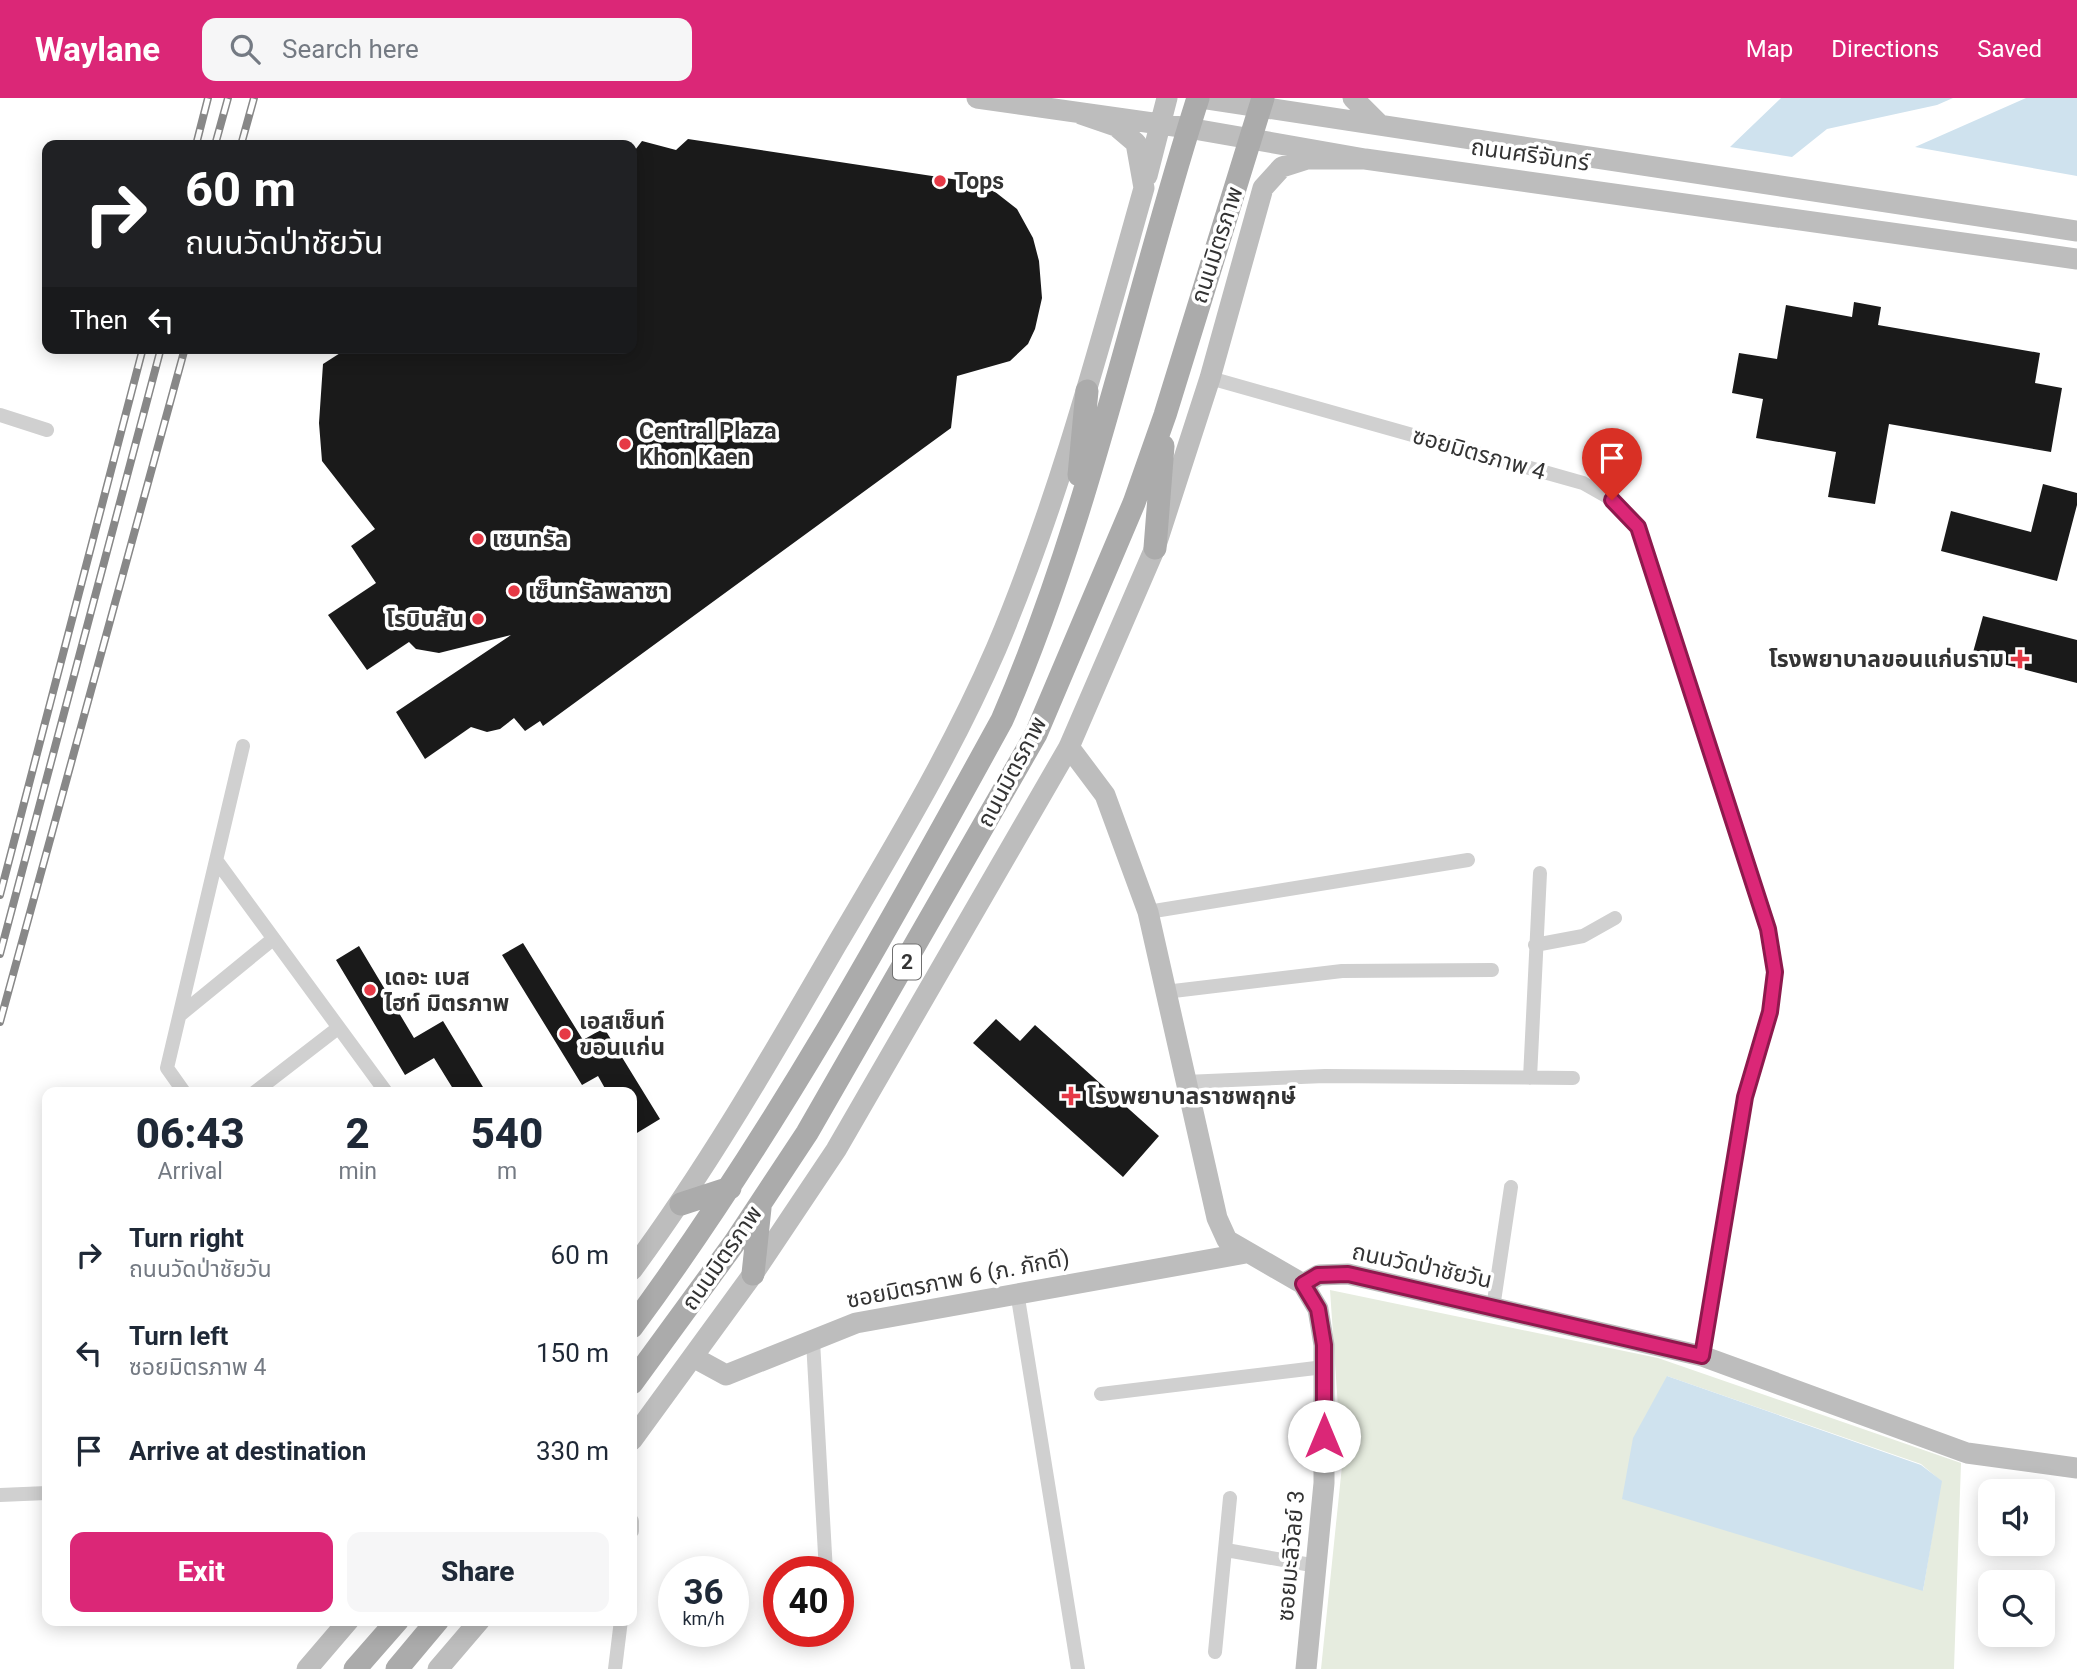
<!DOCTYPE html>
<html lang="en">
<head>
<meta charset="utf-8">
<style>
  body { margin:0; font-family:Roboto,"Noto Sans Thai",sans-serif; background:#f6f6f7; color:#1f2937; height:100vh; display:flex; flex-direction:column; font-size:26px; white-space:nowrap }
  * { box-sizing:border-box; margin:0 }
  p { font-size:23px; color:#747a83 }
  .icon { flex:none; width:38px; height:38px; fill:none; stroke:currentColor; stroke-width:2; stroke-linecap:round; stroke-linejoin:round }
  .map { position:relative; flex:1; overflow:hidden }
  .panel { position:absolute; left:42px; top:989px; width:595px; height:539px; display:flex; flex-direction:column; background:#fff; border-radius:14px; box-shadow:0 4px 18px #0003 }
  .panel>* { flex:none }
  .hud { position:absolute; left:42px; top:42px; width:595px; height:214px; border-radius:14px; box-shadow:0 4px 18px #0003; background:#202124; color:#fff; overflow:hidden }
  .fabs { position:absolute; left:1978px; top:1381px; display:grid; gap:14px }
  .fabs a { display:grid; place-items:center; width:77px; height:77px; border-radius:14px; background:#fff; box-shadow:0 4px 18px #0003; font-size:35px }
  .speed { position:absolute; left:658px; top:1458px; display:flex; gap:14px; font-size:35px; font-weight:700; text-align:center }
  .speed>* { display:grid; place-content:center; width:91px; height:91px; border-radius:50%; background:#fff; box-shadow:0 4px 18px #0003; line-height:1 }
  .speed small { font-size:18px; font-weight:400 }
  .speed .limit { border:10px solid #d22; background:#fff; color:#111 }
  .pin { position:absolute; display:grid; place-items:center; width:60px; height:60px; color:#fff; margin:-72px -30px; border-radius:50% 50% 50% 0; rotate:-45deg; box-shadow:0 0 7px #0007 }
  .pin .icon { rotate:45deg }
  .me { position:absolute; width:77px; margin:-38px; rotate:0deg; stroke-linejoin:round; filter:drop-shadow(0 0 5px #0008) }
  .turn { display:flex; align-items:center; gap:24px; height:147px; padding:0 28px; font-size:32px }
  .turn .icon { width:91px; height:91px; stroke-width:2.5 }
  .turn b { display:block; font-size:49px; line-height:60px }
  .then { display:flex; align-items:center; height:66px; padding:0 28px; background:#0003; gap:14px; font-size:26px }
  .eta { display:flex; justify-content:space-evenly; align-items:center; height:119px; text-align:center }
  .eta b { font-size:42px; font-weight:800; line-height:49px }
  .primary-button { display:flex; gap:14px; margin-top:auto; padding:14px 28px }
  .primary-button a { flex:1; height:80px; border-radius:14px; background:#db2777; color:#fff; font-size:28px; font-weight:800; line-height:80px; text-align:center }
  .primary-button a+a { background:#f6f6f7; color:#1f2937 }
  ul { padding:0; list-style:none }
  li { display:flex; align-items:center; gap:21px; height:98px; padding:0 28px }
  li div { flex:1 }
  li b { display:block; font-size:26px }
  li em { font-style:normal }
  header { display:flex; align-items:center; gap:42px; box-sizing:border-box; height:98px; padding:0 35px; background:#db2777; color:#fff }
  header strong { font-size:33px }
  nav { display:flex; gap:38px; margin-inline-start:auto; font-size:24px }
  .search { width:490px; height:63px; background:#f6f6f7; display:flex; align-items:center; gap:18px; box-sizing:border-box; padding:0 24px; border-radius:14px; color:#747a83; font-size:26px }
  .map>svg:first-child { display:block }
  .green { fill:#e6ecdf; fill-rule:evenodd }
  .water { fill:#cfe2ee }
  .building { fill:#1a1a1a }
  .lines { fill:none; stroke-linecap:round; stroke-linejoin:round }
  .street { stroke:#d0d0d0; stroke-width:14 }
  .secondary { stroke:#bdbdbd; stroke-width:21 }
  .primary { stroke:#ababab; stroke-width:23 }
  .rail-casing { stroke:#888; stroke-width:8 }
  .rail { stroke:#fff; stroke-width:5; stroke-dasharray:16; stroke-linecap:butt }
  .route-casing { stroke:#8e194d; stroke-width:18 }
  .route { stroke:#db2777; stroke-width:12 }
  .poi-dot { fill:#e63946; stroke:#fff; stroke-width:2.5 }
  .labels { text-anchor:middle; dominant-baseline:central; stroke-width:7; stroke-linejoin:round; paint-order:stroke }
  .shield { fill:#fff; stroke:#707070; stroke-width:2 }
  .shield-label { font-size:21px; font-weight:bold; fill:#333 }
  .street-label { font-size:23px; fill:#333; stroke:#fff }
  .poi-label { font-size:23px; font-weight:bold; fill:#333; stroke:#fff; text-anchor:start }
</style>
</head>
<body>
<header>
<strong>Waylane</strong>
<div class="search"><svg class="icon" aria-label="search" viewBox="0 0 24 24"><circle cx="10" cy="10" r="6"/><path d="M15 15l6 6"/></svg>Search here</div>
<nav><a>Map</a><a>Directions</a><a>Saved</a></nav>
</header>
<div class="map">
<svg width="2077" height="1571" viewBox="0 0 2077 1571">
  <rect width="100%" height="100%" fill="#fff"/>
  <path class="green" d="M1330,1192L1658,1260L1961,1365L1954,1571H1321L1342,1368ZM1667,1278L1921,1366L1941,1383L1923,1493Z"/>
  <path class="water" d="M1781,0H1953L1937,7L1827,31L1792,59L1730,49Z
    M2026,0H2077V78L1915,49Z
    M1667,1278L1921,1367L1942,1383L1923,1493L1622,1401L1633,1340Z"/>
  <path class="building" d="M688,41L985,86L1017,111L1033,140L1039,163L1042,200L1035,231L1028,246L1010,263L957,278L951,330L543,628L540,623L525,633L514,620L500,631L487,634L471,629L425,661L396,614L511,537L439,555L416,551L409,544L367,572L328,517L376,485L351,448L375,431L322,363L319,325L323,266L348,250H632V56L642,43L676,52Z
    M1854,204L1881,209L1878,227L2040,255L2035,285L2062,290L2051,354L1889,326L1875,406L1828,399L1836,354L1756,340L1763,301L1732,295L1739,255L1777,261L1786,207L1852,219Z
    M2043,386L2077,395V407L2057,483L1941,453L1951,413L2031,434Z
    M1983,518L2077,542V585L1972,558Z
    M523,845L583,942L604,930L660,1021L632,1038V994H607L598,978L582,987L502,857Z
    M359,848L414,940L443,923L486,994H455L434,960L405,977L336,862Z
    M996,921L1020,943L1035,927L1159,1038L1123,1079L973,945Z"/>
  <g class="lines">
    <path class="street" d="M1210,280L1583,385L1613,402L1638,429L1768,831L1775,874L1770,914L1745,999L1702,1258
      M0,317L47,332
      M216,762L386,994
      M1148,814L1468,762
      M1535,847L1583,838L1615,820
      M1165,894L1342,873L1492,872
      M180,917L273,841
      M1530,980L1540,775
      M1185,984L1325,978L1573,980
      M184,994L167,970L243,648
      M255,994L338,930
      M1017,1194L1078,1571
      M1493,1210L1511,1089
      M813,1243L826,1474
      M1101,1296L1324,1269
      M0,1397L47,1395
      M632,1423V1433
      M1226,1452L1317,1468
      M1215,1554L1230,1400
      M615,1571L621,1522"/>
    <path class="secondary" d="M977,0L1188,30L1365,61L2077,161
      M1201,0L2077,133
      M1353,0L1378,25
      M1147,78L1167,0
      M1069,649L1105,697L1148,814L1217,1120L1227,1142L1303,1186L1318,1211L1324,1247V1385L1306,1571
      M632,1172C709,1068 773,956 838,844C894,749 952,653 996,551C1059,402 1100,246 1144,90L1136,45L1116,28L1081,16
      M1303,1186L1319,1177L1348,1176L1702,1258L1967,1355L2077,1370
      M693,1259L726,1277L856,1225L1246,1155
      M632,1342L753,1176L836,1052L1069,649L1155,450L1210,280L1263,90L1282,69L1307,61H1365
      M307,1571L349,1522
      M438,1571L480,1522"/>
    <path class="primary" d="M1079,377L1087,293
      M1155,450L1163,348
      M681,1106L730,1090
      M753,1176L760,1110
      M632,1229C773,1038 888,830 1002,622C1089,422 1132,207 1198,0
      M632,1285L735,1144L807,1035L1036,636L1134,405L1165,317L1263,0
      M355,1571L398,1522
      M397,1571L438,1522"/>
    <defs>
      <path id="rail" d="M196,47L208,0
        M215,47L228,0
        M241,47L254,0
        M0,797L143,250
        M0,856L161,250
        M0,924L185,250"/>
    </defs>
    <use href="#rail" class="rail-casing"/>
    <use href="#rail" class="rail"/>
  </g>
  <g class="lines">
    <defs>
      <path id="route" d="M1324,1338V1247L1318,1211L1303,1186L1318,1177L1348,1176L1702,1258L1745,999L1770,914L1775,874L1768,831L1638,429L1612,402"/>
    </defs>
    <use href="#route" class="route-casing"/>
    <use href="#route" class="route"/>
  </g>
  <g class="poi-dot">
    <circle cx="940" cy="83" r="7"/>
    <circle cx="625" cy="346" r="7"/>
    <circle cx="478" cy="441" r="7"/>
    <circle cx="514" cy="493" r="7"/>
    <circle cx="478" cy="521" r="7"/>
    <path d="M2016.5 550.5h7v7h7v7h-7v7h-7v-7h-7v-7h7z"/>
    <circle cx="370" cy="892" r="7"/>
    <circle cx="565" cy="936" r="7"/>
    <path d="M1067.5 987.5h7v7h7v7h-7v7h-7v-7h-7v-7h7z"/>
  </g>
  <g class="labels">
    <rect class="shield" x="893" y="846.5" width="28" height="35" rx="5"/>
    <g class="shield-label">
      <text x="907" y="864">2</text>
    </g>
    <g class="street-label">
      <text transform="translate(1530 57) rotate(8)">ถนนศรีจันทร์</text>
      <text transform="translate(1217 147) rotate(-72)">ถนนมิตรภาพ</text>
      <text transform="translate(1479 356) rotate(16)">ซอยมิตรภาพ 4</text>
      <text transform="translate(1012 674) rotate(-62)">ถนนมิตรภาพ</text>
      <text transform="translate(722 1160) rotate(-55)">ถนนมิตรภาพ</text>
      <text transform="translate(1422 1168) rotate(12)">ถนนวัดป่าชัยวัน</text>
      <text transform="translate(958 1181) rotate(-11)">ซอยมิตรภาพ 6 (ภ. ภักดี)</text>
      <text transform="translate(1291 1458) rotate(-85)">ซอยมะลิวัลย์ 3</text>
    </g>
    <g class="poi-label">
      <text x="954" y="83">Tops</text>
      <text x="639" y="333">Central Plaza<tspan x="639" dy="26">Khon Kaen</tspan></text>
      <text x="492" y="441">เซนทรัล</text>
      <text x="528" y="493">เซ็นทรัลพลาซา</text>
      <text x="464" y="521" text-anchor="end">โรบินสัน</text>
      <text x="2004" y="561" text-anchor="end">โรงพยาบาลขอนแก่นราม</text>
      <text x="384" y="879">เดอะ เบส<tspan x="384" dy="26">ไฮท์ มิตรภาพ</tspan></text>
      <text x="579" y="923">เอสเซ็นท์<tspan x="579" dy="26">ขอนแก่น</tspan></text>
      <text x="1087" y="998">โรงพยาบาลราชพฤกษ์</text>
    </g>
  </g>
</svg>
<div class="fabs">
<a><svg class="icon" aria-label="sound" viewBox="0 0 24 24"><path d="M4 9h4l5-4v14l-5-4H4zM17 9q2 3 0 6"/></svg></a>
<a><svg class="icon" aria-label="search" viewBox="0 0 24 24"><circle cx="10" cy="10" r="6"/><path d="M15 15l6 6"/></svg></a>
</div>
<div class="speed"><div>36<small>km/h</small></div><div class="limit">40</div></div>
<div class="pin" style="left:1612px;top:402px;background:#d93025"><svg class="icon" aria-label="arrive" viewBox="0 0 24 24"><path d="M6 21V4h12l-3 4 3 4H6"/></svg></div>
<svg class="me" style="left:1324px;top:1338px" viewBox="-20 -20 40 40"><circle r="19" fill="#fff"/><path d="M0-13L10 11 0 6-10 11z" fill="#db2777"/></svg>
<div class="hud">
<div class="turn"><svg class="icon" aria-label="right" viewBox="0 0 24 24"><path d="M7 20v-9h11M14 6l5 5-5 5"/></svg><div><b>60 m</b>ถนนวัดป่าชัยวัน</div></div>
<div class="then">Then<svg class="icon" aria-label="left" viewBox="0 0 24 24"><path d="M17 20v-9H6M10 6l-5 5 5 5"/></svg></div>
</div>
<section class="panel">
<div class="eta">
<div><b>06:43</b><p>Arrival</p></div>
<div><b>2</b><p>min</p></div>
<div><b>540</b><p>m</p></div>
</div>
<ul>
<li><svg class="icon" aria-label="right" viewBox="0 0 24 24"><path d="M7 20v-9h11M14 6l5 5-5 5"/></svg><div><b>Turn right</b><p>ถนนวัดป่าชัยวัน</p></div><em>60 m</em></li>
<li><svg class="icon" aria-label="left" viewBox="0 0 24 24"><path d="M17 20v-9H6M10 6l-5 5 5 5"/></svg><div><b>Turn left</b><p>ซอยมิตรภาพ 4</p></div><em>150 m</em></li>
<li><svg class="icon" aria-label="arrive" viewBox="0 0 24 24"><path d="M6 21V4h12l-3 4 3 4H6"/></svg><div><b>Arrive at destination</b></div><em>330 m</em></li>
</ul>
<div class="primary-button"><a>Exit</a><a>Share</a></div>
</section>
</div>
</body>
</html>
